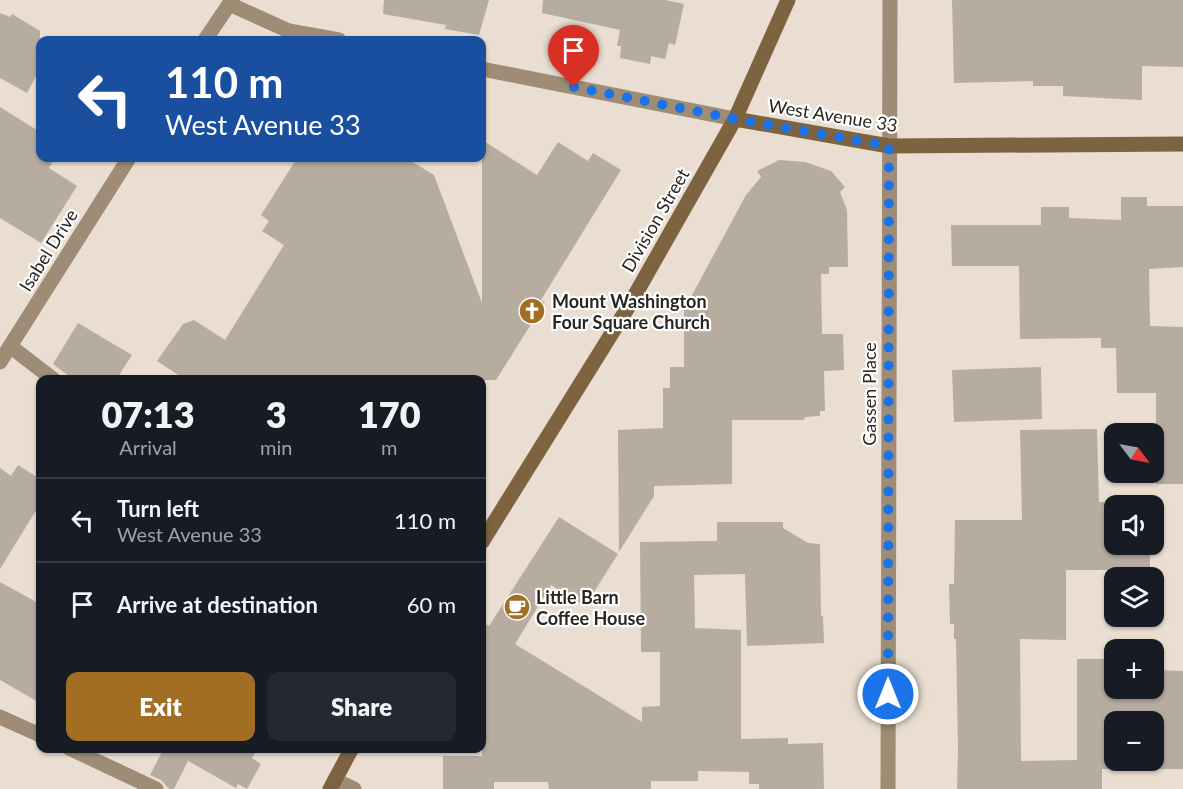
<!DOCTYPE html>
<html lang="en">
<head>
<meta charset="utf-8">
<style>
  body { margin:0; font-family:Lato,sans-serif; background:#242831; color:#f1f3f6; height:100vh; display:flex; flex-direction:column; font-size:22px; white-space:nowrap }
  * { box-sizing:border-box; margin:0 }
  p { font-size:20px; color:#9ea1a6 }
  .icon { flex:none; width:33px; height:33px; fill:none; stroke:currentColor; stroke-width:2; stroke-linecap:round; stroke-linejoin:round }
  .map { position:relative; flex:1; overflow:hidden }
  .panel { position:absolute; left:36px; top:375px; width:450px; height:378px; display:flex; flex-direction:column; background:#171b24; border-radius:12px; box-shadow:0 2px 4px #0004 }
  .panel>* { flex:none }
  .banner { position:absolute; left:36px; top:36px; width:450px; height:126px; border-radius:12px; box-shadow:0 2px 4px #0004; background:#1a4fa0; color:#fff; overflow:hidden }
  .needle { width:39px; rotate:122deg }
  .controls { position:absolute; left:1104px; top:423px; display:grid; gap:12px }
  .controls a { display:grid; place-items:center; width:60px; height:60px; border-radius:12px; background:#171b24; box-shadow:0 2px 4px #0004; font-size:30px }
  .pin { position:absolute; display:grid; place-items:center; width:51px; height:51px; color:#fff; margin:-62px -26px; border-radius:50% 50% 50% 0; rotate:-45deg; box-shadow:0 0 6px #0007 }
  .pin .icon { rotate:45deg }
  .me { position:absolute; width:66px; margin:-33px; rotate:0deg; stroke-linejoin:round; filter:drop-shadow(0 0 4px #0008) }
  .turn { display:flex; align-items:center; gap:21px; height:126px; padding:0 30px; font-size:27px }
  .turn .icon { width:78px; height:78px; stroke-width:2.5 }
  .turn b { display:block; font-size:42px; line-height:51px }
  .eta { display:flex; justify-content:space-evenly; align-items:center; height:102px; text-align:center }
  .eta b { font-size:36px; font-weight:800; line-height:42px }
  .action { display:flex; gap:12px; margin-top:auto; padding:12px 30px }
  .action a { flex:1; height:69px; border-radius:12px; background:#a16e24; color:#fff; font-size:24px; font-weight:800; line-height:69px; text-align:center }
  .action a+a { background:#242831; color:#f1f3f6 }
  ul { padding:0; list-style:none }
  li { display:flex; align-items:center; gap:18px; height:84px; padding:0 30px; border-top:2px solid #363941 }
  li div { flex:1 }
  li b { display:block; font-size:22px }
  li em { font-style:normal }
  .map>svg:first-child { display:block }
  .building { fill:#b7aca0; fill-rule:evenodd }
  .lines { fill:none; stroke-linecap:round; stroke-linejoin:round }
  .lane { stroke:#9e8c75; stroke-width:15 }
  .street { stroke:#9e8c75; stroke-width:15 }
  .secondary { stroke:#7e6341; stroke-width:15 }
  .route { stroke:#1a73e8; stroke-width:10; stroke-dasharray:0 18 }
  .labels { text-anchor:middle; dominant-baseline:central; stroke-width:4.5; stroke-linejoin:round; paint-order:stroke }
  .street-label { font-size:18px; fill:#292520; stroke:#fff }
  .poi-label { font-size:18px; font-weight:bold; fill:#292520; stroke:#fff; text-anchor:start }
</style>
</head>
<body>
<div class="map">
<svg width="1183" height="789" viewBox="0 0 1183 789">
  <rect width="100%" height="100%" fill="#e9ded1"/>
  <path class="building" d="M384,0H489L479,35L445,29L446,25L383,14Z
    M543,0H665L684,4L675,45L669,43L665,59L651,56L650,64L620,58L621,46H617L620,30L542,13Z
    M952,0H1183V67L1142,66V100L1063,96V86H1033V81L954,83Z
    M0,13L10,17L12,14L40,31V69L27,93L0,78Z
    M0,107L40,132V158H55L49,168L77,186L41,243L0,218Z
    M482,140L537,175L558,142L588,161L593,153L621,170L541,300L545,302L496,380H186L157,361L183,324L194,320L225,340L284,245L262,231L269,221L261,215L297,158H406L434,175L482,303Z
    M779,160L805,162L831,171L845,187L840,192L847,210L848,267H829V274H821L822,334H843L844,370L824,371L825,411H820V416L805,417L804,420H732V484L654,486V496L619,552L618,430L663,428V388H670V367H684V310L746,195L761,177L757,171Z
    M1121,197H1147V206H1183V267L1149,269L1150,326L1183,327V484H1156V393H1117L1116,348H1101V338L1020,339L1019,266H952L951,225H1041V207H1069V218L1121,220Z
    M78,323L132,355L116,380H74L53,364Z
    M1041,367L1042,419L954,422L952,370Z
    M1097,429L1099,502H1149V506H1114V544H1150V574H1122V570H1066V640L1020,639L1021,761L1077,760V659H1114V688H1154V670L1183,671V769H1102V789H957L958,751L956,639H954V624H950L949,584H954L955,520H1022L1020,430ZM1114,722H1154V760H1114Z
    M18,465L40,479V504L0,569V468L11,476Z
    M559,517L618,554L585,606L551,585L515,644L642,722V707L660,706V652H641L640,542L717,541V522H783V528L808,543L820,544L821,616H823L824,643L747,646L745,574L694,575L695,628L741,630V739L788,738V744L823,743L824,789H759V784H749V772L698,771V781H651V789H549L548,782H494V789H443V756H482V622L489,626Z
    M0,582L40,604V703L0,680Z
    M164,748H258L252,758L261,764L247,789L238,784L236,788L188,761L174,789H169L161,780L150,775Z"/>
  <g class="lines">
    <path class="lane" d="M10,346L54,380
      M335,780L354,789"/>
    <path class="street" d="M229,4L289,31L339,40
      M205,40L232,0
      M482,69L735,119
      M0,362L129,158
      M0,717L40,735
      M69,748L156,789
      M888,789L890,0"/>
    <path class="secondary" d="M735,119L889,146L1183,144
      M482,542L627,309L735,119L788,0
      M330,789L352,748"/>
  </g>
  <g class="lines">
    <path class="route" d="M574,87L735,119L889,146L888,694"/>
  </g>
  <defs>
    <symbol id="church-disc" viewBox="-11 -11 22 22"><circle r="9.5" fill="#a16e24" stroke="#fff"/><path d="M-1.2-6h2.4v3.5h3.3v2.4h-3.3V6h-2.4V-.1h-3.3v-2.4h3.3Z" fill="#fff"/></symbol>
    <symbol id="cafe-disc" viewBox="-11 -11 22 22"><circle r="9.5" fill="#a16e24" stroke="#fff"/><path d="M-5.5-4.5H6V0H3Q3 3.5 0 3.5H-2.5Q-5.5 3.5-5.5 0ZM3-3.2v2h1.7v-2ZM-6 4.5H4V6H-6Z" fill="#fff"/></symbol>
  </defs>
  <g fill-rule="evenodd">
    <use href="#church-disc" x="517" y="296" width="30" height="30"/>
    <use href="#cafe-disc" x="502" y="592" width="30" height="30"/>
  </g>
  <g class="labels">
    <g class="street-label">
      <text transform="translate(833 115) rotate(9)">West Avenue 33</text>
      <text transform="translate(655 220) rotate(-60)">Division Street</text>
      <text transform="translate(48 250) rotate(-58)">Isabel Drive</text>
      <text transform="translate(869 394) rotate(-90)">Gassen Place</text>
    </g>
    <g class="poi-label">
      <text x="552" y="301">Mount Washington<tspan x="552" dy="21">Four Square Church</tspan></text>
      <text x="536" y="597">Little Barn<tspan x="536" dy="21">Coffee House</tspan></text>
    </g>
  </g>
</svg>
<div class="controls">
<a><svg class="needle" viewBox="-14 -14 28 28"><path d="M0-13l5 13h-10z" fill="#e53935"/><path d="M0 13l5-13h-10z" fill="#9ea1a6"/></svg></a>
<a><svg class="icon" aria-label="sound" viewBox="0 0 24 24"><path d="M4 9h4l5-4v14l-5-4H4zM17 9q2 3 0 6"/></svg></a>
<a><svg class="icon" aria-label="layers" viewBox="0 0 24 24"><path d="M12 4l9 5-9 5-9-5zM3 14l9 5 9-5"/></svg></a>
<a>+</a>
<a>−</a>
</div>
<div class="pin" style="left:574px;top:87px;background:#d93025"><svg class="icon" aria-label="arrive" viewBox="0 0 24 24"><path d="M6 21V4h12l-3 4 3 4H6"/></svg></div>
<svg class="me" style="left:888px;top:694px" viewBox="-20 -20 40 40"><circle r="17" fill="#1a73e8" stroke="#fff" stroke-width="3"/><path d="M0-11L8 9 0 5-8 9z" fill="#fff"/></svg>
<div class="banner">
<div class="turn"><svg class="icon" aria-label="left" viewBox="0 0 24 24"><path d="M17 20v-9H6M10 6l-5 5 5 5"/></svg><div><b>110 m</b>West Avenue 33</div></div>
</div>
<section class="panel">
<div class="eta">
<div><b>07:13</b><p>Arrival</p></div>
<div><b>3</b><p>min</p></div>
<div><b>170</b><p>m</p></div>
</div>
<ul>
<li><svg class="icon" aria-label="left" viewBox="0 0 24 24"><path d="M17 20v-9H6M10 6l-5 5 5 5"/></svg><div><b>Turn left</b><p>West Avenue 33</p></div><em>110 m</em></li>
<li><svg class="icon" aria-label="arrive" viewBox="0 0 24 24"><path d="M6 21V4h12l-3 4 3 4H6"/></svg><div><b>Arrive at destination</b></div><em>60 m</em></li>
</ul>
<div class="action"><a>Exit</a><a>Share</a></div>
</section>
</div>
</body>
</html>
